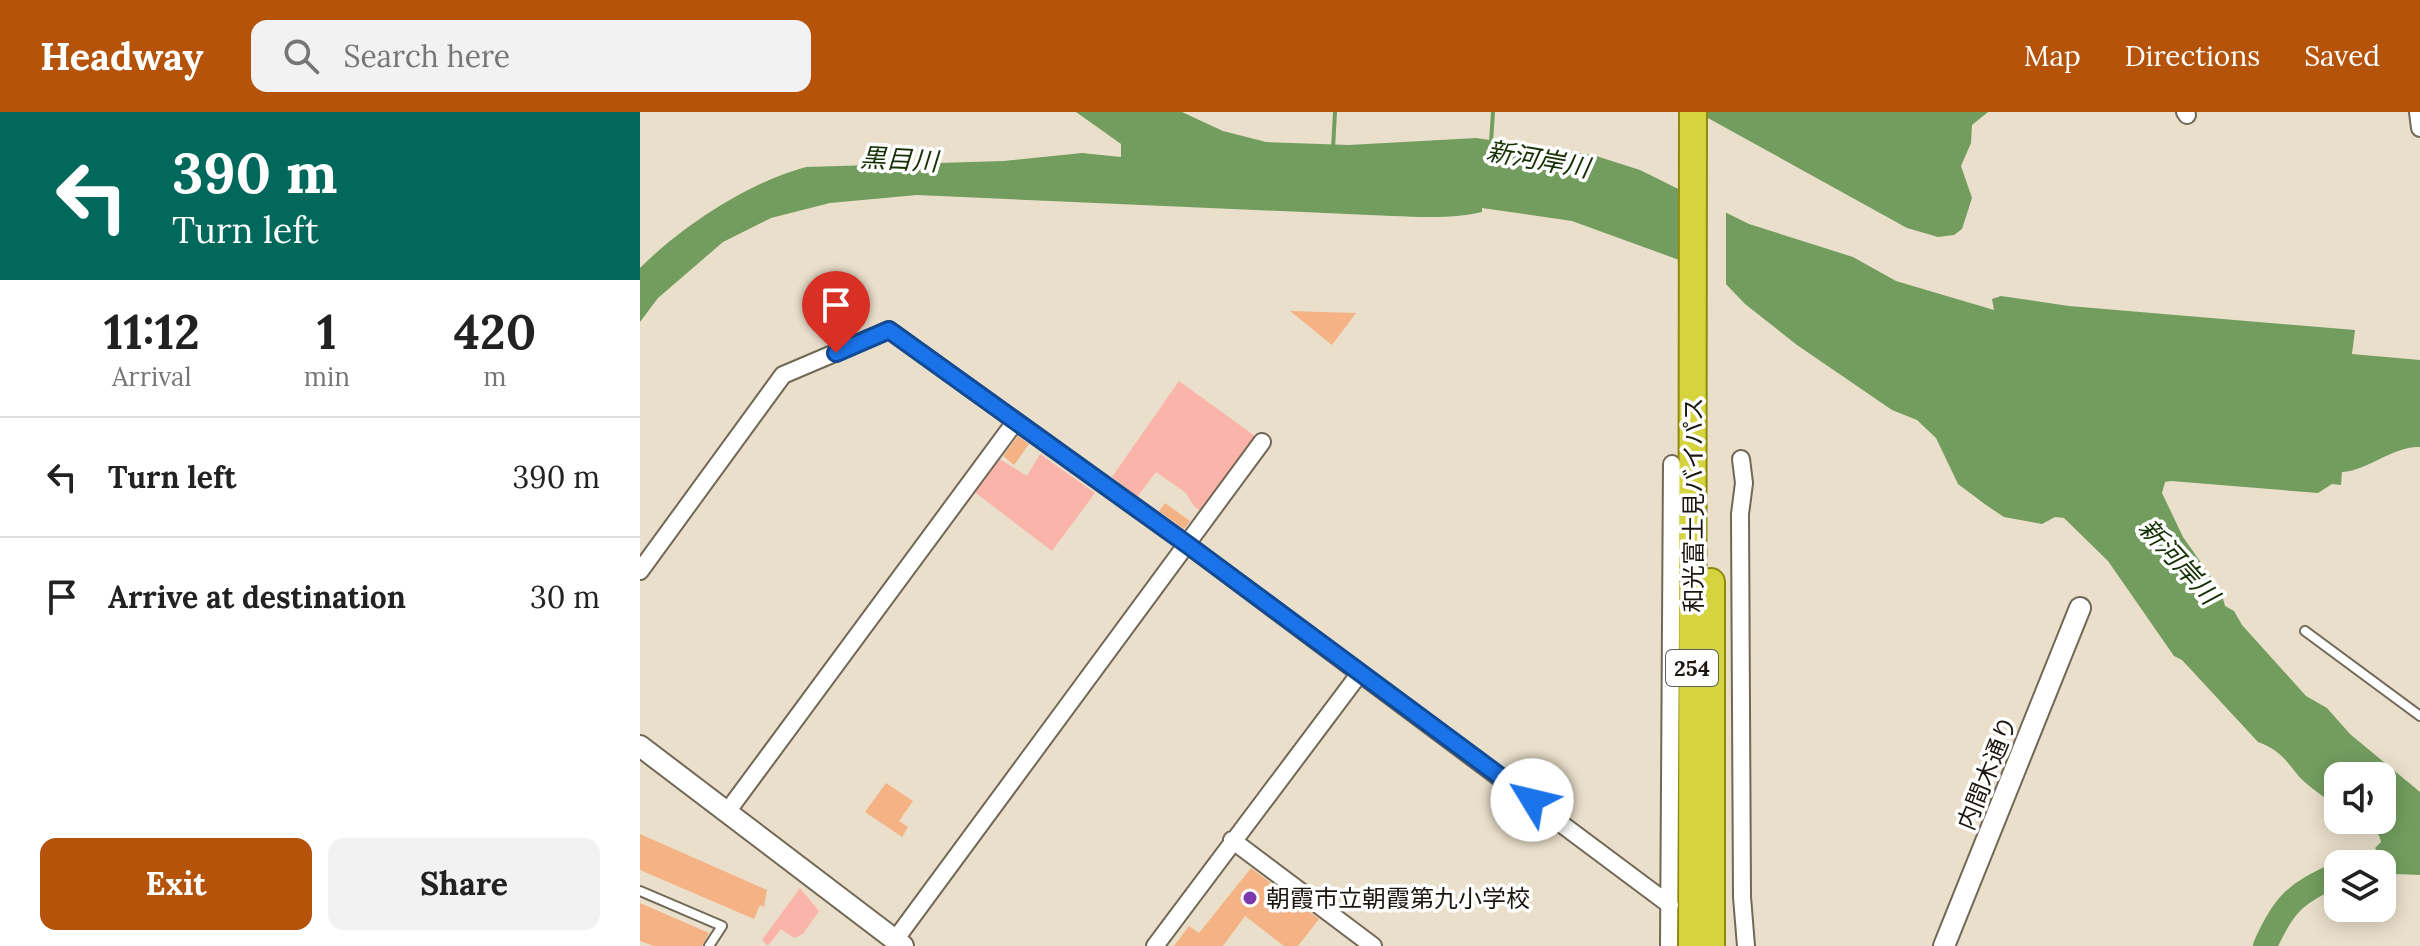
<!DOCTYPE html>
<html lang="en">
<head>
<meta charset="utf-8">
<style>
  body { margin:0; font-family:Lora,"Noto Sans JP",serif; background:#f2f2f2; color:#222; height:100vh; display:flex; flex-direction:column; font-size:30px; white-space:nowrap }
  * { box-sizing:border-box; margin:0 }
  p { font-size:26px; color:#767676 }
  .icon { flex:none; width:44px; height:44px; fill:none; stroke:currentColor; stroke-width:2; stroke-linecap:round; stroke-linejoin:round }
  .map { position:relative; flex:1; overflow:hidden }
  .sheet { display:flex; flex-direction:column; background:#fff; width:640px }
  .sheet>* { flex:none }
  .hud { background:#00695c; color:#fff; overflow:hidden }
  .controls { position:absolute; left:1684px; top:650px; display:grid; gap:16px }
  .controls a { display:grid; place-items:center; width:72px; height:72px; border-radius:16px; background:#fff; box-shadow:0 4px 20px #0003; font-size:40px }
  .pin { position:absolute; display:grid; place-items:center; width:68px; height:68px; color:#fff; margin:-82px -34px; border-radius:50% 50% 50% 0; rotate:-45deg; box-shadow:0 0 8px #0007 }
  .pin .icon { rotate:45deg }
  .me { position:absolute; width:88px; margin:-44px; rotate:306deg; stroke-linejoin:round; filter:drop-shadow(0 0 6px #0008) }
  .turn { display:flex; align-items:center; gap:28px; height:168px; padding:0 40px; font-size:36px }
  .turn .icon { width:104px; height:104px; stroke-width:2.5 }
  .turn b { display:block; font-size:56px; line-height:68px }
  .eta { display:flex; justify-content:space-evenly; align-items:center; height:136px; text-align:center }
  .eta b { font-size:48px; font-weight:700; line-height:56px }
  .button { display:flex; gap:16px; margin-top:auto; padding:16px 40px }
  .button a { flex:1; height:92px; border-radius:16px; background:#b45309; color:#fff; font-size:32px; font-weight:700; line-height:92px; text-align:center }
  .button a+a { background:#f2f2f2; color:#222 }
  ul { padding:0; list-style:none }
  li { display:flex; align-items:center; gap:24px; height:120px; padding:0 40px; border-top:2px solid #e0e0e0 }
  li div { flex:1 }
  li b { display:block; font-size:30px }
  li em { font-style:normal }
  header { display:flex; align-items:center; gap:48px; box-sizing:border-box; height:112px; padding:0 40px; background:#b45309; color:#fff }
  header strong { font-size:38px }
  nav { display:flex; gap:44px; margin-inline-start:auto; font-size:28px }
  .search { width:560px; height:72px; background:#f2f2f2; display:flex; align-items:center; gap:20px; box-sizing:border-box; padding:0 28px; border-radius:16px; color:#767676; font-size:30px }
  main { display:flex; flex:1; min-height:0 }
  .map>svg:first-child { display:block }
  .green { fill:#fbb4a9 }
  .water { fill:#739d5f }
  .pier { fill:#eadfcb }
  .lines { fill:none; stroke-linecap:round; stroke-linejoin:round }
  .stream { stroke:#739d5f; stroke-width:4 }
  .river { stroke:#739d5f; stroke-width:24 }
  .building { fill:#f5b284 }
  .service-casing { stroke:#716856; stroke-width:12 }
  .minor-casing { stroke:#716856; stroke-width:20 }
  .tertiary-casing { stroke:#716856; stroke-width:24 }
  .trunk-casing { stroke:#8d8b0e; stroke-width:30 }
  .service { stroke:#fff; stroke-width:8 }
  .minor { stroke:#fff; stroke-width:16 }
  .tertiary { stroke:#fff; stroke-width:20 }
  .trunk { stroke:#d6d43e; stroke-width:26 }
  .route-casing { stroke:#114b97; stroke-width:20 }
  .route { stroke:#1a73e8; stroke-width:14 }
  .poi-dot { fill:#7c39ad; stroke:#fff; stroke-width:3 }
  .labels { text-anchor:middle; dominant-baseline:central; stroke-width:7; stroke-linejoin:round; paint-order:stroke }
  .shield { fill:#fff; stroke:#5f5d58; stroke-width:2 }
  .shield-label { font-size:22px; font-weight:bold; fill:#1b1710 }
  .street-label { font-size:24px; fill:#1b1710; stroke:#fff }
  .poi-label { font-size:24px; fill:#1b1710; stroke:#fff; text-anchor:start }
  .water-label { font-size:26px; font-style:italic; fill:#163205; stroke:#fff }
</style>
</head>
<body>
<header>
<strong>Headway</strong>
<div class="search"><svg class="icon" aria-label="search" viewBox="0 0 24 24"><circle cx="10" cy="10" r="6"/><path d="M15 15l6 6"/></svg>Search here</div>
<nav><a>Map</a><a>Directions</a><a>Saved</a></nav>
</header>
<main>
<section class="sheet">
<div class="hud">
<div class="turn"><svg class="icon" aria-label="left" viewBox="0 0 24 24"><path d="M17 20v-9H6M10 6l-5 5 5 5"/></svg><div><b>390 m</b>Turn left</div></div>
</div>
<div class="eta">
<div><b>11:12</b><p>Arrival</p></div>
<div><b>1</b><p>min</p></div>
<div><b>420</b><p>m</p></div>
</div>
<ul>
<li><svg class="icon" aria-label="left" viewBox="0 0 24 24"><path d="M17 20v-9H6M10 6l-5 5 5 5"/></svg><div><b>Turn left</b></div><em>390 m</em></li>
<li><svg class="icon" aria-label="arrive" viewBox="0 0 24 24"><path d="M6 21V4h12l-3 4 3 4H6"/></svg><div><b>Arrive at destination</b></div><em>30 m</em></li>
</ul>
<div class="button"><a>Exit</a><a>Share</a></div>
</section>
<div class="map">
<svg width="1780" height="834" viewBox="0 0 1780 834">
  <rect width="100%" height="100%" fill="#eadfcb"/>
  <path class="green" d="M539,269L619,327L561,400L553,393L546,381L516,360L497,385L472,365Z
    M400,342L455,381L412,439L333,379L358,346L387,364Z
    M160,776L179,799L163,822L154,826L141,817L128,834L122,828Z"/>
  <path class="water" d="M436,0H542L583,19L626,30L709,33L836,26L953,43L1000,58L1109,112L1213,145L1256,169L1354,198L1352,187L1361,184L1429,194L1715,218L1712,242L1780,248V335C1752,334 1730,358 1702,360L1701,373L1692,372L1678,381L1531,369L1525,370L1522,381L1543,425L1581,479L1585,494L1594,499L1602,513L1666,584L1687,596L1710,622L1780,680V763L1755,762L1735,736L1741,730C1738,713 1723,713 1710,708H1742V664H1698V696C1687,686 1665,673 1657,662C1645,647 1638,637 1618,630L1542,548L1534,544L1468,449L1424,406L1415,405L1402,412L1364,405L1346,393L1318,372L1296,326L1277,308L1252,298L1157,233L1105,192L1084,170L1042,149L932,109L842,96V100C813,107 782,105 752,104L277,83L190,91L131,106L83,130L18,186L0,210V156C42,114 109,70 166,55L364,49L442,41L481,45V32Z
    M1057,0H1348L1332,13L1331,31L1321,54L1332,86L1322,117L1314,123L1298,125L1267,116Z"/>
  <path class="pier" d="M1038,72L1086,96V178L1038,151Z"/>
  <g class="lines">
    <path class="stream" d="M851,30L853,0
      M693,37L695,0"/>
    <path class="river" d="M1728,752L1780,742
      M1625,834C1644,791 1656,781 1698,762"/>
  </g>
  <path class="building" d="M650,199L716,201L692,233Z
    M378,324L389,332L374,353L363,344Z
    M525,391L550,409L544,417L519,399Z
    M246,671L273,689L259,709L268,715L262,725L225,700Z
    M0,722L127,778L124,795L120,793L114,807L0,758Z
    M611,756L679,807L658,834H644L605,804L583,834H534L549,814L559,821Z
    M0,791L69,821L62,834H14L0,829Z"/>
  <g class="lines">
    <defs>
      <path id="service" d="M1665,519L1780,604
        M0,779L82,814L69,834"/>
      <path id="minor" d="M1545,0L1547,3
        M1778,0L1780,16
        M1101,347L1104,371L1100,402L1102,785L1106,834
        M0,459L143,263L249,218L548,433L1030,793
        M87,700L375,310
        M592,728L733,834
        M255,828L622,330
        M515,834L720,561
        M1029,834L1032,352"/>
      <path id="tertiary" d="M0,634L263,834
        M1304,834L1440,496"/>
      <path id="trunk" d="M1071,470V834
        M1052,834L1053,0"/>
    </defs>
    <use href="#service" class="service-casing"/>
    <use href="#minor" class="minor-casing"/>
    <use href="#tertiary" class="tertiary-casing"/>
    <use href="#trunk" class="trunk-casing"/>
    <use href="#service" class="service"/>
    <use href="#minor" class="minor"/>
    <use href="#tertiary" class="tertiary"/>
    <use href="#trunk" class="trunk"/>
  </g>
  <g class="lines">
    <defs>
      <path id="route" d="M196,241L249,218L548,433L892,688"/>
    </defs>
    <use href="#route" class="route-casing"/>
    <use href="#route" class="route"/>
  </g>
  <circle class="poi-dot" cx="610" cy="786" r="8"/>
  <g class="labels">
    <rect class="shield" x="1026" y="538" width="52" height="36" rx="6"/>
    <g class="shield-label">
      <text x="1052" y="556">254</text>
    </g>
    <g class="street-label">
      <text transform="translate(1053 393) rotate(-90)">和光富士見バイパス</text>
      <text transform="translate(1347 661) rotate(-68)">内間木通り</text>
    </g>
    <g class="poi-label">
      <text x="626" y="786">朝霞市立朝霞第九小学校</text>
    </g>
    <g class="water-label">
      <text transform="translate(259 47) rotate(3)">黒目川</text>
      <text transform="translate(898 47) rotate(10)">新河岸川</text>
      <text transform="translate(1539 449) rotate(48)">新河岸川</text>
    </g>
  </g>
</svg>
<div class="controls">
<a><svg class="icon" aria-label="sound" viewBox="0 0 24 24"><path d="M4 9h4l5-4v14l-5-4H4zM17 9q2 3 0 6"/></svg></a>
<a><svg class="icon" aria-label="layers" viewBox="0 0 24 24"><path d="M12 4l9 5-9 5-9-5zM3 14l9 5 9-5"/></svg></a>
</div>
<div class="pin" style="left:196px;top:241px;background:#d93025"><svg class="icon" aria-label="arrive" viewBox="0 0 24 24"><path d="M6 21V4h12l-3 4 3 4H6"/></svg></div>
<svg class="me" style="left:892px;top:688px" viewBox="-20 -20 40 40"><circle r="19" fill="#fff"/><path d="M0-13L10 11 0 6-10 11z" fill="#1a73e8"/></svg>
</div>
</main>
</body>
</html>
